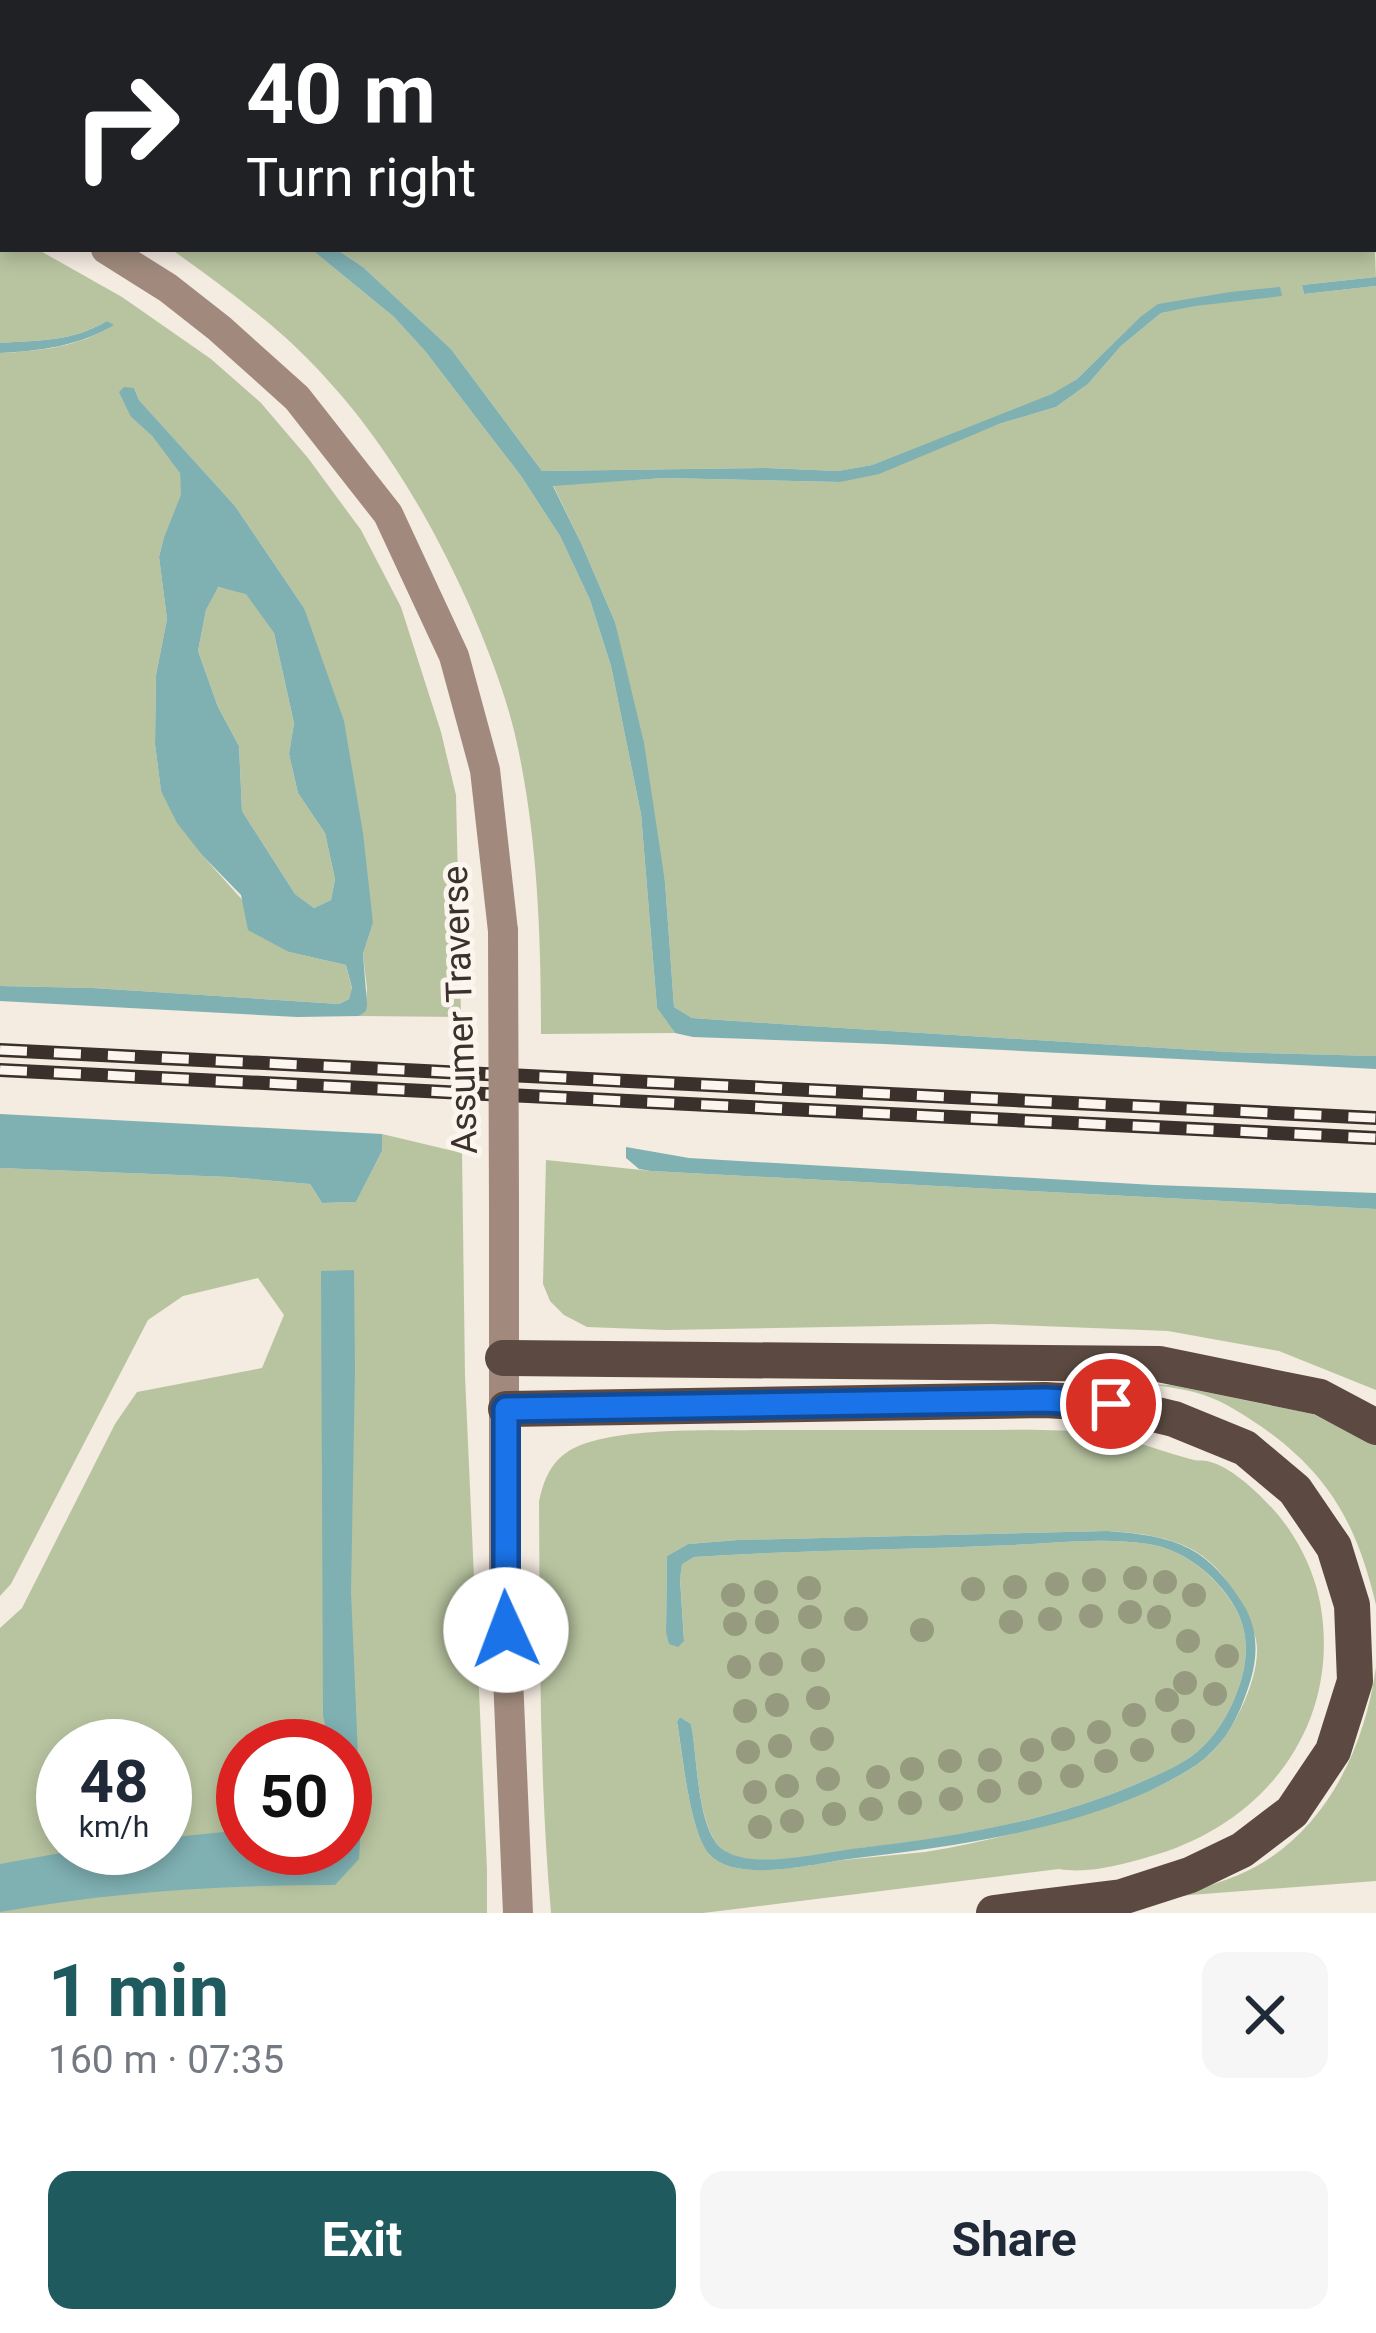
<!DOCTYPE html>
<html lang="en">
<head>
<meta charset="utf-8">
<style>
  body { margin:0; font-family:Roboto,sans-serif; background:#f6f6f7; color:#1f2937; height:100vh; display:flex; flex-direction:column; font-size:45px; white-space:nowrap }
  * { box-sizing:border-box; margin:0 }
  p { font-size:39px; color:#747a83 }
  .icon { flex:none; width:66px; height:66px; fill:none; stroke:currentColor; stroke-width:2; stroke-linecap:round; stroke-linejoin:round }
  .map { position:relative; height:1913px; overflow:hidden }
  .sheet { display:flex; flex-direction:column; background:#fff; flex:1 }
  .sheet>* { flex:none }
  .hud { position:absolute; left:0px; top:0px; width:1377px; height:252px; box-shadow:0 6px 18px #0003; background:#202124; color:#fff; overflow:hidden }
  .speed { position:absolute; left:36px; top:1719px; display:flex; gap:24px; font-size:60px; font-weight:700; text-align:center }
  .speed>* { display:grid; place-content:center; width:156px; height:156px; border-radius:50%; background:#fff; box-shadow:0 6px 18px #0003; line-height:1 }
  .speed small { font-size:30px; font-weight:400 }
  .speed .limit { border:18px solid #d22; background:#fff; color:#111 }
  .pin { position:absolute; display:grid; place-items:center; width:102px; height:102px; color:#fff; margin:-51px; border:6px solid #fff; border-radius:50%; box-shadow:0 3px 12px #0007 }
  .me { position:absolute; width:132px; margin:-66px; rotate:358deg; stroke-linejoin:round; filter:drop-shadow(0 0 9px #0008) }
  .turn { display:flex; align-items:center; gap:42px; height:252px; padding:0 48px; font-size:54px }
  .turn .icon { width:156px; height:156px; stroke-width:2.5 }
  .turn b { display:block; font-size:84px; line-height:102px }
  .round { display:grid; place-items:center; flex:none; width:126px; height:126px; border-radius:24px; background:#f6f6f7 }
  .overview { display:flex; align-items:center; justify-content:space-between; height:204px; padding:0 48px }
  h1 { font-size:72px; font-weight:700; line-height:90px; color:#1f5a5e }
  .button { display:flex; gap:24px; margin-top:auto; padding:24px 48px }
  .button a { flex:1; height:138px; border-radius:24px; background:#1f5a5e; color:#fff; font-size:48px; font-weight:700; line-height:138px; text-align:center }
  .button a+a { background:#f6f6f7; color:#1f2937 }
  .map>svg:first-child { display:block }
  .green { fill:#b8c4a0; fill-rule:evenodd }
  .water { fill:#7fb0b2; fill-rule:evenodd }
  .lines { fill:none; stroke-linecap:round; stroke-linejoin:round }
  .secondary { stroke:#a18a7d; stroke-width:30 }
  .motorway { stroke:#5c4a42; stroke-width:36 }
  .rail-casing { stroke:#3b302b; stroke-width:14 }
  .rail { stroke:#fbf5ee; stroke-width:9; stroke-dasharray:27; stroke-linecap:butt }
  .secondary-bridge { stroke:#a18a7d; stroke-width:30 }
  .tree { fill:#969b7f }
  .route-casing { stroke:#114b97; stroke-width:30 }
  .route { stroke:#1a73e8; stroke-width:21 }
  .labels { text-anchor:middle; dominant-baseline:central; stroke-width:10; stroke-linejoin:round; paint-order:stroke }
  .street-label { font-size:36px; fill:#3b302b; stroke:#fbf5ee }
</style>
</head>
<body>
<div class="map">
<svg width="1376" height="1913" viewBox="0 0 1376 1913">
  <rect width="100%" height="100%" fill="#f4ebe1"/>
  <path class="green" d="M0,0H473V3H3V154L0,152Z
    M506,0H1376V202L1374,3H504Z
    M0,229L3,231V249H37L122,297L211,359L261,403L308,458L361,530L401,607L441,732L456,795L461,1017L359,1016L365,1011L367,989L363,954L373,923L304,608L235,506L139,400L134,388L131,417L152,436L180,472L182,495L164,537L159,557L167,619L156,675L155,744L161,791L203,856L289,952L346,965L352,989L349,999L339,1004L93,988L0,986V353C39,351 80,347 113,325L107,321C70,342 41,340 0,343Z
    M1374,235L1376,277L1302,285L1304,294L1376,286V1056L1228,1052L810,1026L692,1018L674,1007L665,882L615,622L582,545L553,485L664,478L840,482L999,424L1056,407L1088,384L1121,346L1161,313L1280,287L1139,318L1077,379L1052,395L872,465L838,471L767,468L542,471L451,349L363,267L336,249L724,251L1374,249Z
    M171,249H311L394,317L425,351L521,476L560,536L590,600L611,666L641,814L657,1008L675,1033L541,1034C541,939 538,846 519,753C509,702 490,654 470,607C425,506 368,413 286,338C250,306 210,277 171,249Z
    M217,587L246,593L274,633L294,723L289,754L298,793L325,833L335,879L331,900L314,908L295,894L242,811L239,746L218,707L198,651L206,610Z
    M382,1134L462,1153L465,1376L487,1870V1913H0V1628L22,1608L115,1424L137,1392L262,1368L284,1315L258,1278L183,1296L148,1320L11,1584L0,1596V1168L229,1177L310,1184L322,1203L356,1202L382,1151ZM63,1746H165V1848H63ZM243,1746H345V1848H243Z
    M546,1160L651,1171L1376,1209V1390L1279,1351L1168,1331L992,1324L666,1330L587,1327L564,1315L550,1301L543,1284Z
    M1148,1384L1171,1385L1313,1414L1376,1445V1605C1357,1525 1330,1475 1262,1427C1244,1415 1225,1402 1204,1395C1187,1389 1167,1387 1148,1384Z
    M757,1430C826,1430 896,1430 966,1430C1011,1430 1058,1428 1102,1434C1133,1439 1160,1451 1190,1459C1195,1461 1201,1460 1207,1461C1231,1466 1257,1492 1273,1509C1301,1540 1320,1582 1323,1624C1333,1738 1256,1828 1148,1857C1121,1865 1088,1874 1059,1869L703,1913H551C539,1776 540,1639 539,1502C543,1483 549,1465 566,1453C603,1426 710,1431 757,1430ZM1107,1531C1169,1535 1213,1544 1241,1606C1246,1616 1254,1629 1256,1640C1263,1673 1233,1734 1209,1755C1179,1781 1139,1795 1102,1807C1045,1826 985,1843 925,1852C898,1855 870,1857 843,1860C809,1865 736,1882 710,1855C689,1832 683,1755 677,1723L680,1717L691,1724C698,1757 696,1833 726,1852C756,1870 825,1853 860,1848C956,1837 1052,1821 1141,1782C1160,1774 1182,1765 1197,1752C1215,1737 1229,1714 1237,1692C1247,1666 1250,1639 1238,1613C1221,1580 1185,1549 1148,1544C1103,1537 1056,1543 1012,1545C906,1550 800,1550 694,1557L682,1563L680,1578L684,1640L666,1632L667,1556L688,1544L738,1540Z
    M1376,1667V1881L1177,1896C1202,1887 1232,1880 1255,1867C1328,1827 1365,1746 1376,1667Z"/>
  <path class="water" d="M311,249H336L363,267L451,349L542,471L767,468L838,471L872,465L1052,394L1077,379L1139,318L1158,304L1230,292L1280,287L1282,296L1195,306L1161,313L1121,346L1088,384L1056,407L999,424L879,474L840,482L664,478L553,486L582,545L615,622L644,743L665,882L674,1007L692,1018L810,1026L1228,1052L1376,1056V1069L884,1044L693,1037L675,1033L657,1008L641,814L611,666L590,600L560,536L521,476L425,351L394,317Z
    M1376,277V286L1304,294L1302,285Z
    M107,321L114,325C79,346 40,351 0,353V343C41,340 71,342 107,321Z
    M124,387L134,388L139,400L235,506L304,608L344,721L363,833L373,923L363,954L367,1004L366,1011L359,1016L297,1017L0,1001V986L93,988L339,1004L349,999L352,988L346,965L289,952L248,930L241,895L203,856L177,823L161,791L155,744L156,675L167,619L159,557L164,537L181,495L180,473L152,436L131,417L119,392ZM218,587L246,594L274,633L294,723L289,754L298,793L325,833L335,879L331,900L314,908L295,894L242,811L239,746L218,707L198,651L206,610Z
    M0,1114L382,1134V1151L356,1202L322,1203L310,1184L229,1177L0,1168Z
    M626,1147L689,1158L739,1161L1154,1185L1376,1193V1209L651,1171L639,1169L626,1158Z
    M354,1270L355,1370L351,1592L361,1825L359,1859L335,1885C222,1885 111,1892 0,1912V1864L88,1848H165V1838L243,1830V1848H345V1746H329L323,1715L321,1271Z
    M1107,1531C1173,1536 1206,1544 1243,1604C1260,1631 1258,1662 1247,1691C1236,1724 1220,1751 1190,1769C1095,1828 958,1846 849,1859C813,1864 736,1884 709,1854C689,1830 683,1755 677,1722L680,1717L691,1724C698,1757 696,1833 725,1851C756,1870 824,1852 859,1848C956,1837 1052,1821 1141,1782C1159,1774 1182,1765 1197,1752C1215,1737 1229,1714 1237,1692C1247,1666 1250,1639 1238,1613C1222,1580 1185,1549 1148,1544C1103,1537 1056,1543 1012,1545C906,1550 800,1550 694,1557L682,1564L680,1579L684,1641L678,1647L669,1644L666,1632L667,1556L688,1544L738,1540Z"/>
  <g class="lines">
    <path class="secondary" d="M0,194L3,195
      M106,249L168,288L219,328L297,398L388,514L454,656L485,770L503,931
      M504,1204V1583L518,1913"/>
    <path class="motorway" d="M503,1358L1159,1364L1320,1397L1376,1427
      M506,1409L1045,1400L1111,1404L1174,1419L1245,1448L1295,1490L1334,1547L1352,1605L1355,1681L1333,1751L1292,1812L1242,1850L1190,1875L1122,1897L994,1913"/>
    <defs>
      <path id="rail" d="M0,1050L1376,1118
        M0,1070L1376,1138"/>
    </defs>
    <use href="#rail" class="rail-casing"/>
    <use href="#rail" class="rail"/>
    <path class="secondary-bridge" d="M503,931L504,1204"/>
  </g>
  <g class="tree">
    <circle cx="1135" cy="1578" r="12"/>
    <circle cx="1094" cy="1580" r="12"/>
    <circle cx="1165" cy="1582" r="12"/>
    <circle cx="1057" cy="1584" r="12"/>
    <circle cx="1015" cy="1587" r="12"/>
    <circle cx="809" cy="1588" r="12"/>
    <circle cx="973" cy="1589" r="12"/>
    <circle cx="766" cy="1592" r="12"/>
    <circle cx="733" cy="1595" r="12"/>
    <circle cx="1194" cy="1595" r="12"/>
    <circle cx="1130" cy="1612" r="12"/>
    <circle cx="1091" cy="1616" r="12"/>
    <circle cx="810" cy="1617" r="12"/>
    <circle cx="1159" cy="1617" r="12"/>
    <circle cx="856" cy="1619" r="12"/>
    <circle cx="1050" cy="1619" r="12"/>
    <circle cx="767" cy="1622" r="12"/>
    <circle cx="1011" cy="1622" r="12"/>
    <circle cx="735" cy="1624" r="12"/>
    <circle cx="922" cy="1630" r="12"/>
    <circle cx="1188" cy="1641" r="12"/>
    <circle cx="1227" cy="1656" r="12"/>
    <circle cx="813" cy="1660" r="12"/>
    <circle cx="771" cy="1664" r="12"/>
    <circle cx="739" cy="1667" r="12"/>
    <circle cx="1185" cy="1683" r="12"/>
    <circle cx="1215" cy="1694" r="12"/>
    <circle cx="818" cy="1698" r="12"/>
    <circle cx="1167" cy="1700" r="12"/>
    <circle cx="777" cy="1705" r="12"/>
    <circle cx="745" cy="1711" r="12"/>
    <circle cx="1134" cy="1715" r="12"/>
    <circle cx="1183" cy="1731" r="12"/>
    <circle cx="1099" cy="1732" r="12"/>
    <circle cx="822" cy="1739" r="12"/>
    <circle cx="1063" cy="1739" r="12"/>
    <circle cx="780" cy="1746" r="12"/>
    <circle cx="1032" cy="1750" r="12"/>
    <circle cx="1142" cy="1750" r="12"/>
    <circle cx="748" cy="1752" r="12"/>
    <circle cx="990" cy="1760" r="12"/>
    <circle cx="950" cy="1761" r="12"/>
    <circle cx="1106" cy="1761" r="12"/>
    <circle cx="912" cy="1769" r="12"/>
    <circle cx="1072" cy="1776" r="12"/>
    <circle cx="878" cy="1777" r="12"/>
    <circle cx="828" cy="1779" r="12"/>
    <circle cx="1030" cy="1783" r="12"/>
    <circle cx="787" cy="1786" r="12"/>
    <circle cx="989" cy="1791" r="12"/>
    <circle cx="755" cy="1792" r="12"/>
    <circle cx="951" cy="1799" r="12"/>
    <circle cx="910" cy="1803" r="12"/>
    <circle cx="871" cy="1809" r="12"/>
    <circle cx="834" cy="1814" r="12"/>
    <circle cx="792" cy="1821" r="12"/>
    <circle cx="760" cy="1827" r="12"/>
  </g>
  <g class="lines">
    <defs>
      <path id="route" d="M506,1630V1409L1045,1400L1111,1404"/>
    </defs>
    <use href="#route" class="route-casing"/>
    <use href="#route" class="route"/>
  </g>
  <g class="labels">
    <g class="street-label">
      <text transform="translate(460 1010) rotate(-92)">Assumer Traverse</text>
    </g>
  </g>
</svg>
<div class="speed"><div>48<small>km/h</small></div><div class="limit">50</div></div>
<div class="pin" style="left:1111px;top:1404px;background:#d93025"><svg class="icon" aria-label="arrive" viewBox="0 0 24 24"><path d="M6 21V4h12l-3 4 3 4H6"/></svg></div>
<svg class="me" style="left:506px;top:1630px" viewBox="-20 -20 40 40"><circle r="19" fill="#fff"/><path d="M0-13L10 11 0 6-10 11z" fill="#1a73e8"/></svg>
<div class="hud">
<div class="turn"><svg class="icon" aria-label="right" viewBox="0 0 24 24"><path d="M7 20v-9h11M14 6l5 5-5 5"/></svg><div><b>40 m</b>Turn right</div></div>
</div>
</div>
<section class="sheet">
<div class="overview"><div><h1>1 min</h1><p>160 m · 07:35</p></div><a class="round"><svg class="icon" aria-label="close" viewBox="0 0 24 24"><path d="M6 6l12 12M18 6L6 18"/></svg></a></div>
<div class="button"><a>Exit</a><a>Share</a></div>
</section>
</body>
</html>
